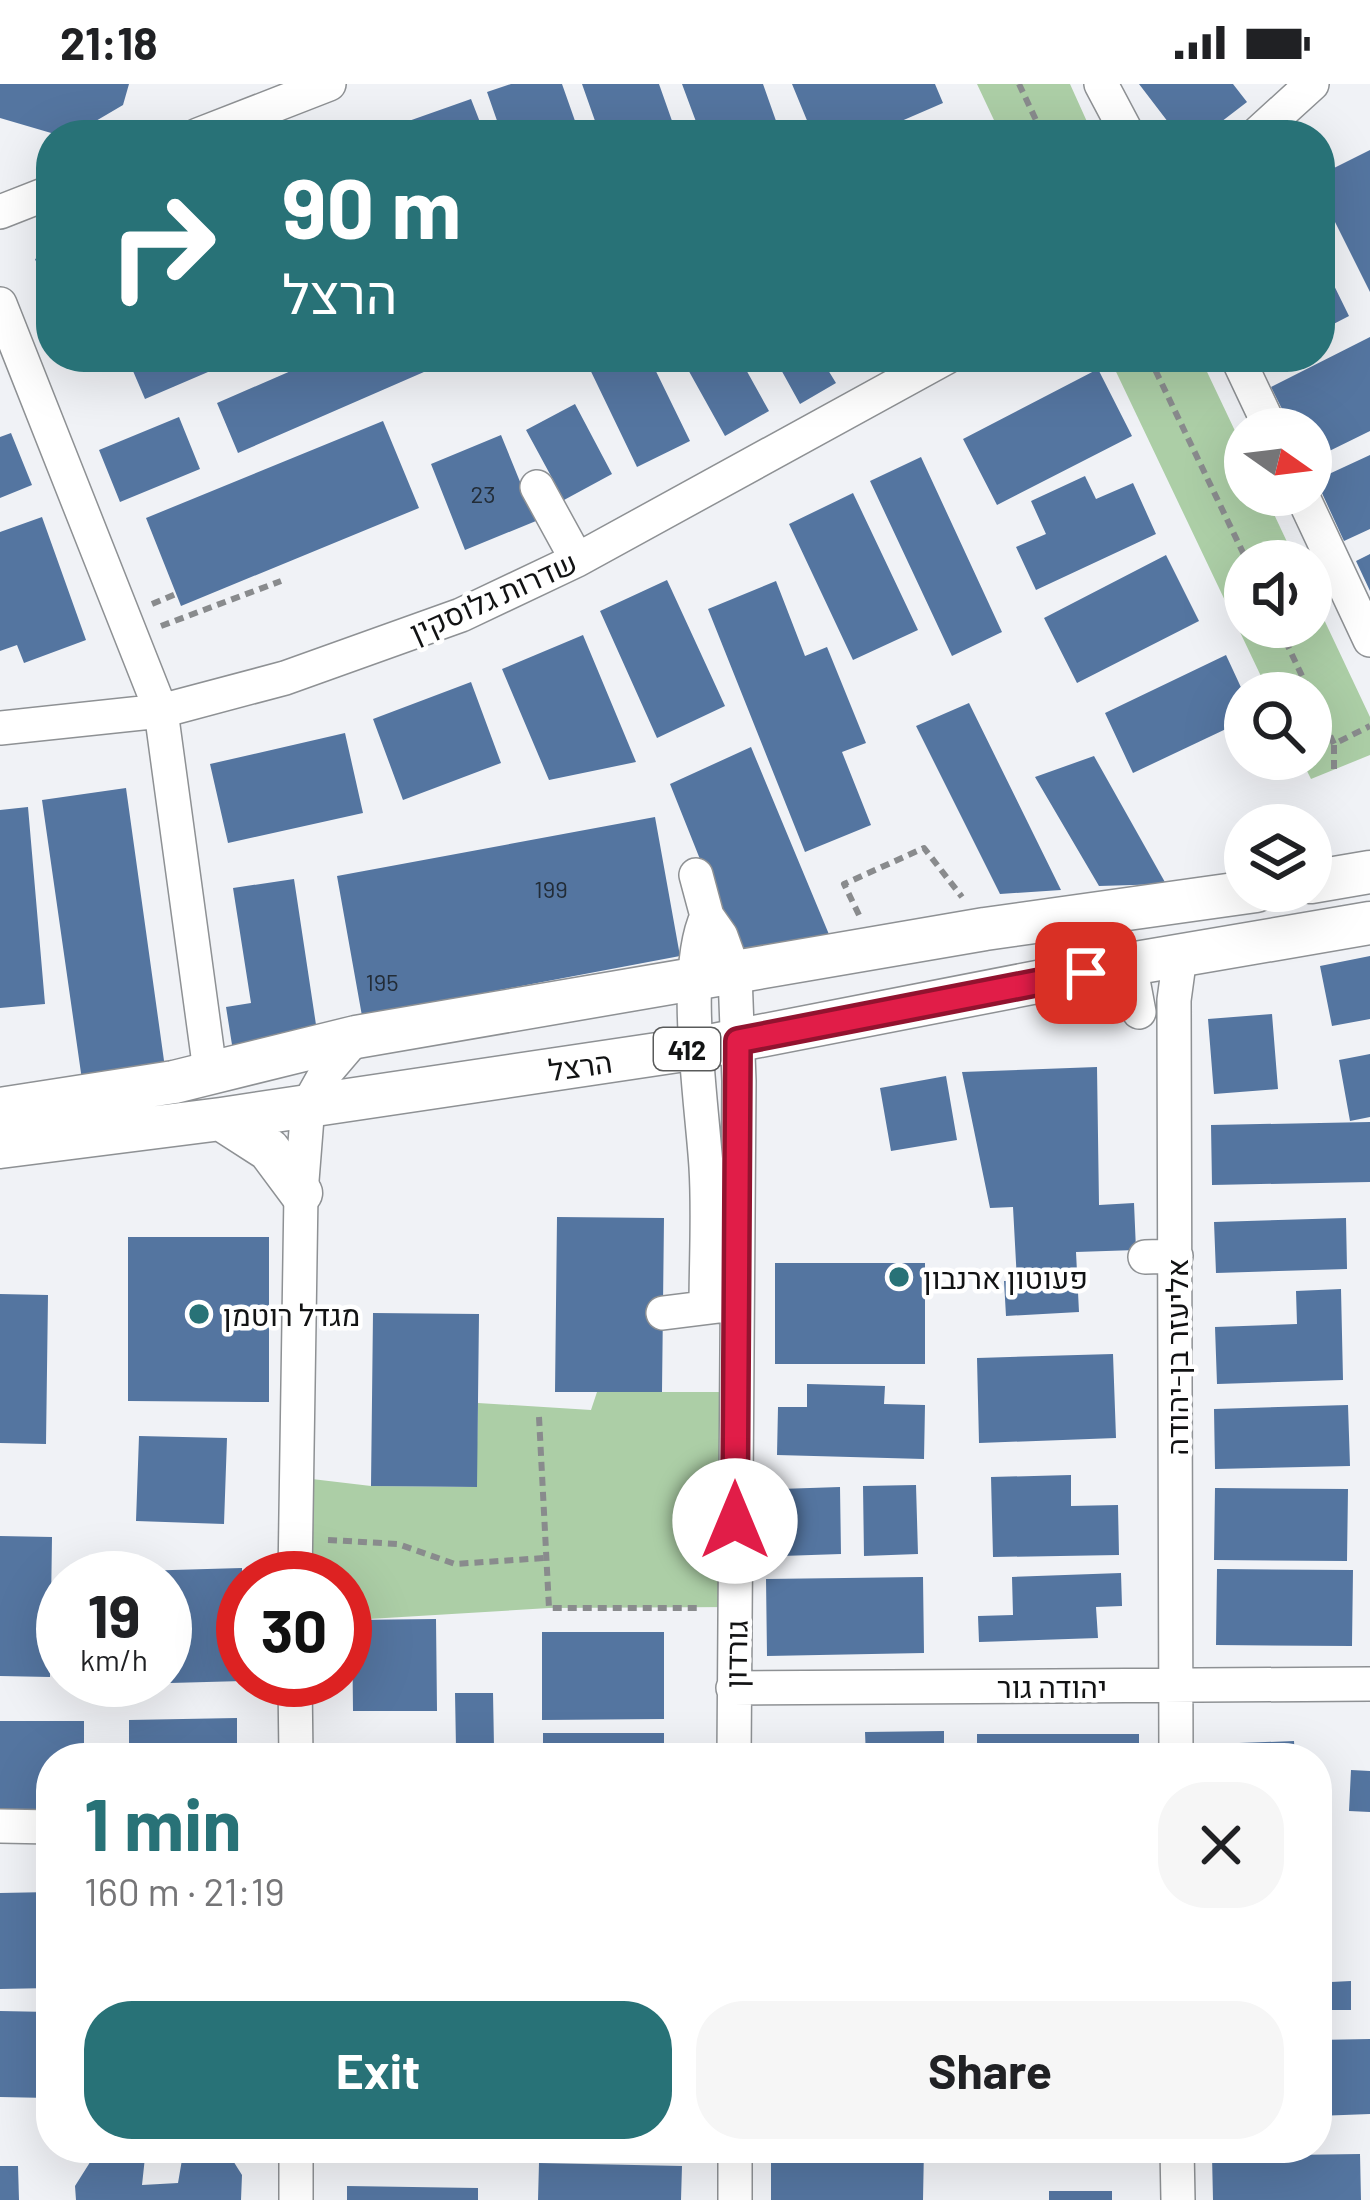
<!DOCTYPE html>
<html lang="en">
<head>
<meta charset="utf-8">
<style>
  body { margin:0; font-family:Barlow,Heebo,sans-serif; background:#f6f6f6; color:#202124; height:100vh; display:flex; flex-direction:column; font-size:45px; white-space:nowrap }
  * { box-sizing:border-box; margin:0 }
  p { font-size:39px; color:#757577 }
  .icon { flex:none; width:66px; height:66px; fill:none; stroke:currentColor; stroke-width:2; stroke-linecap:round; stroke-linejoin:round }
  .map { position:relative; flex:1; overflow:hidden }
  .details { position:absolute; left:36px; top:1659px; width:1296px; height:420px; display:flex; flex-direction:column; background:#fff; border-radius:48px; box-shadow:0 12px 48px #0002 }
  .details>* { flex:none }
  .hud { position:absolute; left:36px; top:36px; width:1299px; height:252px; border-radius:48px; box-shadow:0 12px 48px #0002; background:#287277; color:#fff; overflow:hidden }
  .needle { width:78px; rotate:104deg }
  .buttons { position:absolute; left:1224px; top:324px; display:grid; gap:24px }
  .buttons a { display:grid; place-items:center; width:108px; height:108px; border-radius:50%; background:#fff; box-shadow:0 12px 48px #0002; font-size:60px }
  .speed { position:absolute; left:36px; top:1467px; display:flex; gap:24px; font-size:60px; font-weight:700; text-align:center }
  .speed>* { display:grid; place-content:center; width:156px; height:156px; border-radius:50%; background:#fff; box-shadow:0 12px 48px #0002; line-height:1 }
  .speed small { font-size:30px; font-weight:400 }
  .speed .limit { border:18px solid #d22; background:#fff; color:#111 }
  .pin { position:absolute; display:grid; place-items:center; width:102px; height:102px; color:#fff; margin:-51px; border-radius:24px; box-shadow:0 6px 18px #0006 }
  .me { position:absolute; width:132px; margin:-66px; rotate:0deg; stroke-linejoin:round; filter:drop-shadow(0 0 9px #0008) }
  .turn { display:flex; align-items:center; gap:42px; height:252px; padding:0 48px; font-size:54px }
  .turn .icon { width:156px; height:156px; stroke-width:2.5 }
  .turn b { display:block; font-size:84px; line-height:102px }
  .round { display:grid; place-items:center; flex:none; width:126px; height:126px; border-radius:48px; background:#f6f6f6 }
  .headline { display:flex; align-items:center; justify-content:space-between; height:204px; padding:0 48px }
  h1 { font-size:72px; font-weight:700; line-height:90px; color:#287277 }
  .action { display:flex; gap:24px; margin-top:auto; padding:24px 48px }
  .action a { flex:1; height:138px; border-radius:48px; background:#287277; color:#fff; font-size:48px; font-weight:700; line-height:138px; text-align:center }
  .action a+a { background:#f6f6f6; color:#202124 }
  .status { display:flex; justify-content:space-between; align-items:center; height:84px; padding:0 60px; background:#fff; direction:ltr }
  .status svg { height:33px; fill:currentColor }
  .map>svg:first-child { display:block }
  .green { fill:#accea6 }
  .building { fill:#5475a0 }
  .lines { fill:none; stroke-linecap:round; stroke-linejoin:round }
  .minor-casing { stroke:#8e9194; stroke-width:36 }
  .major-casing { stroke:#8e9194; stroke-width:45 }
  .path { stroke:#898b8d; stroke-width:6; stroke-dasharray:9 6; stroke-linecap:butt }
  .minor { stroke:#fff; stroke-width:33 }
  .major { stroke:#fff; stroke-width:42 }
  .route-casing { stroke:#92132f; stroke-width:30 }
  .route { stroke:#e11d48; stroke-width:21 }
  .poi-dot { fill:#287277; stroke:#fff; stroke-width:4.5 }
  .labels { text-anchor:middle; dominant-baseline:central; stroke-width:9; stroke-linejoin:round; paint-order:stroke }
  .number-label { font-size:24px; fill:#222c37 }
  .shield { fill:#fff; stroke:#595a5a; stroke-width:3 }
  .shield-label { font-size:27px; font-weight:bold; fill:#121314 }
  .street-label { font-size:30px; fill:#121314; stroke:#fff }
  .poi-label { font-size:30px; fill:#121314; stroke:#fff; text-anchor:start }
</style>
</head>
<body>
<div class="status"><b>21:18</b><svg viewBox="0 0 49 12"><path d="M0 12V9h3v3zM5 12V6h3v6zM10 12V3h3v9zM15 12V0h3v12zM26 1h20v11H26zM47 4h2v5h-2z"/></svg></div>
<div class="map">
<svg width="1370" height="2116" viewBox="0 0 1370 2116">
  <rect width="100%" height="100%" fill="#f0f2f6"/>
  <path class="green" d="M977,0H1070L1093,51H1001Z
    M1109,273H1200L1245,368V411H1265L1296,477H1245V543H1311V508L1370,633V671L1311,695L1301,675H1311V609H1269Z
    M597,1308H735V1523L549,1524L352,1536L350,1490L295,1486V1393L371,1402L476,1403L478,1319L591,1326Z"/>
  <path class="building" d="M0,0H129L123,21L72,51H58L0,34Z
    M511,0H562L580,51H502L487,8Z
    M582,0H659L677,51H600Z
    M682,0H763L781,51H701Z
    M792,0H935L943,19L869,51H813Z
    M1139,0H1233L1247,18L1204,51H1178Z
    M471,15L485,51H407L403,39Z
    M1370,66V208L1320,108V91Z
    M51,169V214L35,175Z
    M1320,173L1349,232L1320,247Z
    M1370,253V347L1311,376V345H1292L1271,303Z
    M127,273H243L145,315Z
    M323,273H437L440,281L238,369L217,319Z
    M584,273H649L690,357L637,383Z
    M681,273H739L769,327L725,352Z
    M774,273H820L836,299L800,320Z
    M1098,285L1132,352L997,421L963,355Z
    M575,320L612,390L564,416L526,346Z
    M179,333L200,385L120,418L99,366Z
    M383,337L419,424L181,522L146,434Z
    M11,349L32,401L0,414V353Z
    M501,351L536,437L465,466L431,380Z
    M1370,371V445L1344,457L1316,396Z
    M921,373L1002,548L952,572L870,397Z
    M1085,392L1096,415L1133,399L1156,450L1036,506L1016,463L1046,450L1031,417Z
    M853,409L918,546L853,576L789,440Z
    M42,433L86,556L24,579L17,561L0,567V448Z
    M1370,470V507L1356,477Z
    M1166,471L1199,537L1077,599L1044,534Z
    M667,496L725,622L657,654L600,527Z
    M776,497L805,572L827,563L866,659L842,668L871,741L805,768L708,525Z
    M583,551L636,678L549,696L502,585Z
    M1226,571L1245,612V636L1133,689L1105,629Z
    M471,598L501,679L403,716L373,635Z
    M969,619L1061,806L1000,810L916,642Z
    M345,649L363,729L228,759L210,680Z
    M751,663L833,860L739,873L670,700Z
    M1094,672L1166,800L1099,802L1035,693Z
    M126,704L166,991L83,1003L42,716Z
    M28,723L45,920L0,924V726Z
    M655,733L680,872L362,932L337,792Z
    M294,795L318,954L233,967L226,923L251,919L233,804Z
    M1370,872V935L1332,942L1320,882Z
    M1272,930L1278,1005L1214,1010L1208,935Z
    M1370,970V1033L1350,1037L1339,976Z
    M1097,983L1099,1121L1134,1119L1136,1166L1076,1168L1079,1228L1006,1232L1004,1197H1017L1013,1123L990,1124L962,988Z
    M946,992L957,1056L891,1067L880,1004Z
    M1370,1038V1098L1212,1101L1211,1041Z
    M557,1133L664,1134L662,1308H555Z
    M1346,1134L1347,1185L1216,1189L1214,1138Z
    M128,1153H269V1318L128,1317Z
    M775,1179H925V1280H775Z
    M1341,1205L1343,1296L1217,1300L1215,1243L1297,1240L1296,1207Z
    M0,1210L48,1211L46,1360L0,1359Z
    M373,1229L479,1230L477,1403L371,1402Z
    M1113,1270L1116,1354L979,1359L977,1274Z
    M807,1300L885,1302L884,1320L925,1321L924,1375L777,1371L778,1323H807Z
    M1348,1321L1350,1382L1215,1385L1214,1325Z
    M139,1352L227,1354L224,1440L136,1437Z
    M1071,1391V1422L1118,1421L1119,1471L993,1473L991,1393Z
    M916,1401L918,1470L864,1472L863,1402Z
    M840,1403L841,1470L782,1472L780,1405Z
    M1215,1404L1348,1405L1347,1477L1214,1476Z
    M0,1452L52,1453L50,1593L0,1592Z
    M242,1484L243,1597L170,1599V1580H165V1494H104L103,1488Z
    M1217,1485L1353,1486L1352,1562L1216,1561Z
    M1121,1489L1122,1522L1096,1523L1098,1554L979,1558L978,1532L1013,1531L1012,1493Z
    M923,1493L924,1569L767,1572L766,1495Z
    M436,1535L437,1627H353L352,1536Z
    M542,1548H664V1635L542,1636Z
    M455,1609H493L494,1663L529,1662V1674H336V1665L456,1664Z
    M237,1634V1674H129V1636Z
    M0,1637H84V1674H51V1733H0Z
    M944,1647V1674H866L865,1648Z
    M543,1649H664V1674H543Z
    M977,1650H1139V1674H977Z
    M1294,1657L1295,1674H1214L1213,1660Z
    M1351,1686L1370,1687V1728L1349,1727Z
    M1317,1755H1330V1809H1317Z
    M51,1808V1904L0,1905V1809Z
    M1331,1874V1898L1351,1897V1926H1317V1875Z
    M0,1927L50,1928L49,2014L0,2013Z
    M1370,1955V2030L1317,2032V1956Z
    M99,2064H146L142,2101L178,2099L184,2064H225L242,2091L241,2116H76L75,2102Z
    M771,2064H924L923,2116H771Z
    M1360,2070L1361,2116H1213L1212,2072Z
    M539,2079L682,2082L681,2116H538Z
    M0,2082H18L19,2116H0Z
    M347,2102L478,2104V2116H347Z
    M1049,2107H1112V2116H1049Z"/>
  <g class="lines">
    <defs>
      <path id="minor" d="M1101,0L1128,51
        M198,51L329,0
        M1256,51L1312,0
        M0,128L51,108
        M0,220L161,627L210,987
        M1237,273L1271,345
        M537,403L577,476
        M1302,411L1370,556
        M0,644L161,627L285,594L461,531L577,476L947,273
        M696,791L707,832L721,852L735,891L739,997L734,1674
        M1130,880L1139,928
        M1145,1173L1176,1172
        M706,1223C706,1177 709,1130 706,1083C702,1018 681,887 707,832
        M663,1229L727,1221
        M295,1494L301,1109L308,1021L327,987L356,953
        M295,1596L296,1674
        M733,1604L1370,1600
        M1176,1674L1174,916L1180,872
        M0,1742L51,1743
        M296,2064V2116
        M735,2064V2116
        M1177,2064L1178,2116"/>
      <path id="major" d="M1311,798L1370,788
        M0,1025L174,998L356,953L985,845L1256,807
        M221,1035L269,1066L301,1109
        M0,1063L221,1035L698,964L1130,880L1370,839"/>
    </defs>
    <use href="#minor" class="minor-casing"/>
    <use href="#major" class="major-casing"/>
    <path class="path" d="M1019,0L1043,51
      M1149,273L1247,477
      M152,520L176,510
      M161,542L281,497
      M1279,543L1310,609
      M1311,611L1334,660L1370,642
      M1334,685V660
      M859,831L844,800L924,764L962,813
      M539,1333L549,1524H702
      M328,1456L398,1460L455,1480L545,1474"/>
    <use href="#minor" class="minor"/>
    <use href="#major" class="major"/>
  </g>
  <g class="lines">
    <defs>
      <path id="route" d="M735,1437L738,957L1086,889"/>
    </defs>
    <use href="#route" class="route-casing"/>
    <use href="#route" class="route"/>
  </g>
  <g class="poi-dot">
    <circle cx="899" cy="1193" r="12"/>
    <circle cx="199" cy="1230" r="12"/>
  </g>
  <g class="labels">
    <g class="number-label">
      <text x="483" y="409">23</text>
      <text x="551" y="804">199</text>
      <text x="382" y="897">195</text>
    </g>
    <rect class="shield" x="654" y="944" width="66" height="42" rx="9"/>
    <g class="shield-label">
      <text x="687" y="965">412</text>
    </g>
    <g class="street-label">
      <text transform="translate(493 512) rotate(-24)">שדרות גלוסקין</text>
      <text transform="translate(580 981) rotate(-8)">הרצל</text>
      <text transform="translate(1176 1273) rotate(-90)">אליעזר בן-יהודה</text>
      <text transform="translate(735 1570) rotate(-89)">גורדון</text>
      <text x="1052" y="1602">יהודה גור</text>
    </g>
    <g class="poi-label">
      <text x="923" y="1193">פעוטון ארנבון</text>
      <text x="223" y="1230">מגדל רוטמן</text>
    </g>
  </g>
</svg>
<div class="buttons">
<a><svg class="needle" viewBox="-14 -14 28 28"><path d="M0-13l5 13h-10z" fill="#e53935"/><path d="M0 13l5-13h-10z" fill="#757577"/></svg></a>
<a><svg class="icon" aria-label="sound" viewBox="0 0 24 24"><path d="M4 9h4l5-4v14l-5-4H4zM17 9q2 3 0 6"/></svg></a>
<a><svg class="icon" aria-label="search" viewBox="0 0 24 24"><circle cx="10" cy="10" r="6"/><path d="M15 15l6 6"/></svg></a>
<a><svg class="icon" aria-label="layers" viewBox="0 0 24 24"><path d="M12 4l9 5-9 5-9-5zM3 14l9 5 9-5"/></svg></a>
</div>
<div class="speed"><div>19<small>km/h</small></div><div class="limit">30</div></div>
<div class="pin" style="left:1086px;top:889px;background:#d93025"><svg class="icon" aria-label="arrive" viewBox="0 0 24 24"><path d="M6 21V4h12l-3 4 3 4H6"/></svg></div>
<svg class="me" style="left:735px;top:1437px" viewBox="-20 -20 40 40"><circle r="19" fill="#fff"/><path d="M0-13L10 11 0 6-10 11z" fill="#e11d48"/></svg>
<div class="hud">
<div class="turn"><svg class="icon" aria-label="right" viewBox="0 0 24 24"><path d="M7 20v-9h11M14 6l5 5-5 5"/></svg><div><b>90 m</b>הרצל</div></div>
</div>
<section class="details">
<div class="headline"><div><h1>1 min</h1><p>160 m · 21:19</p></div><a class="round"><svg class="icon" aria-label="close" viewBox="0 0 24 24"><path d="M6 6l12 12M18 6L6 18"/></svg></a></div>
<div class="action"><a>Exit</a><a>Share</a></div>
</section>
</div>
</body>
</html>
